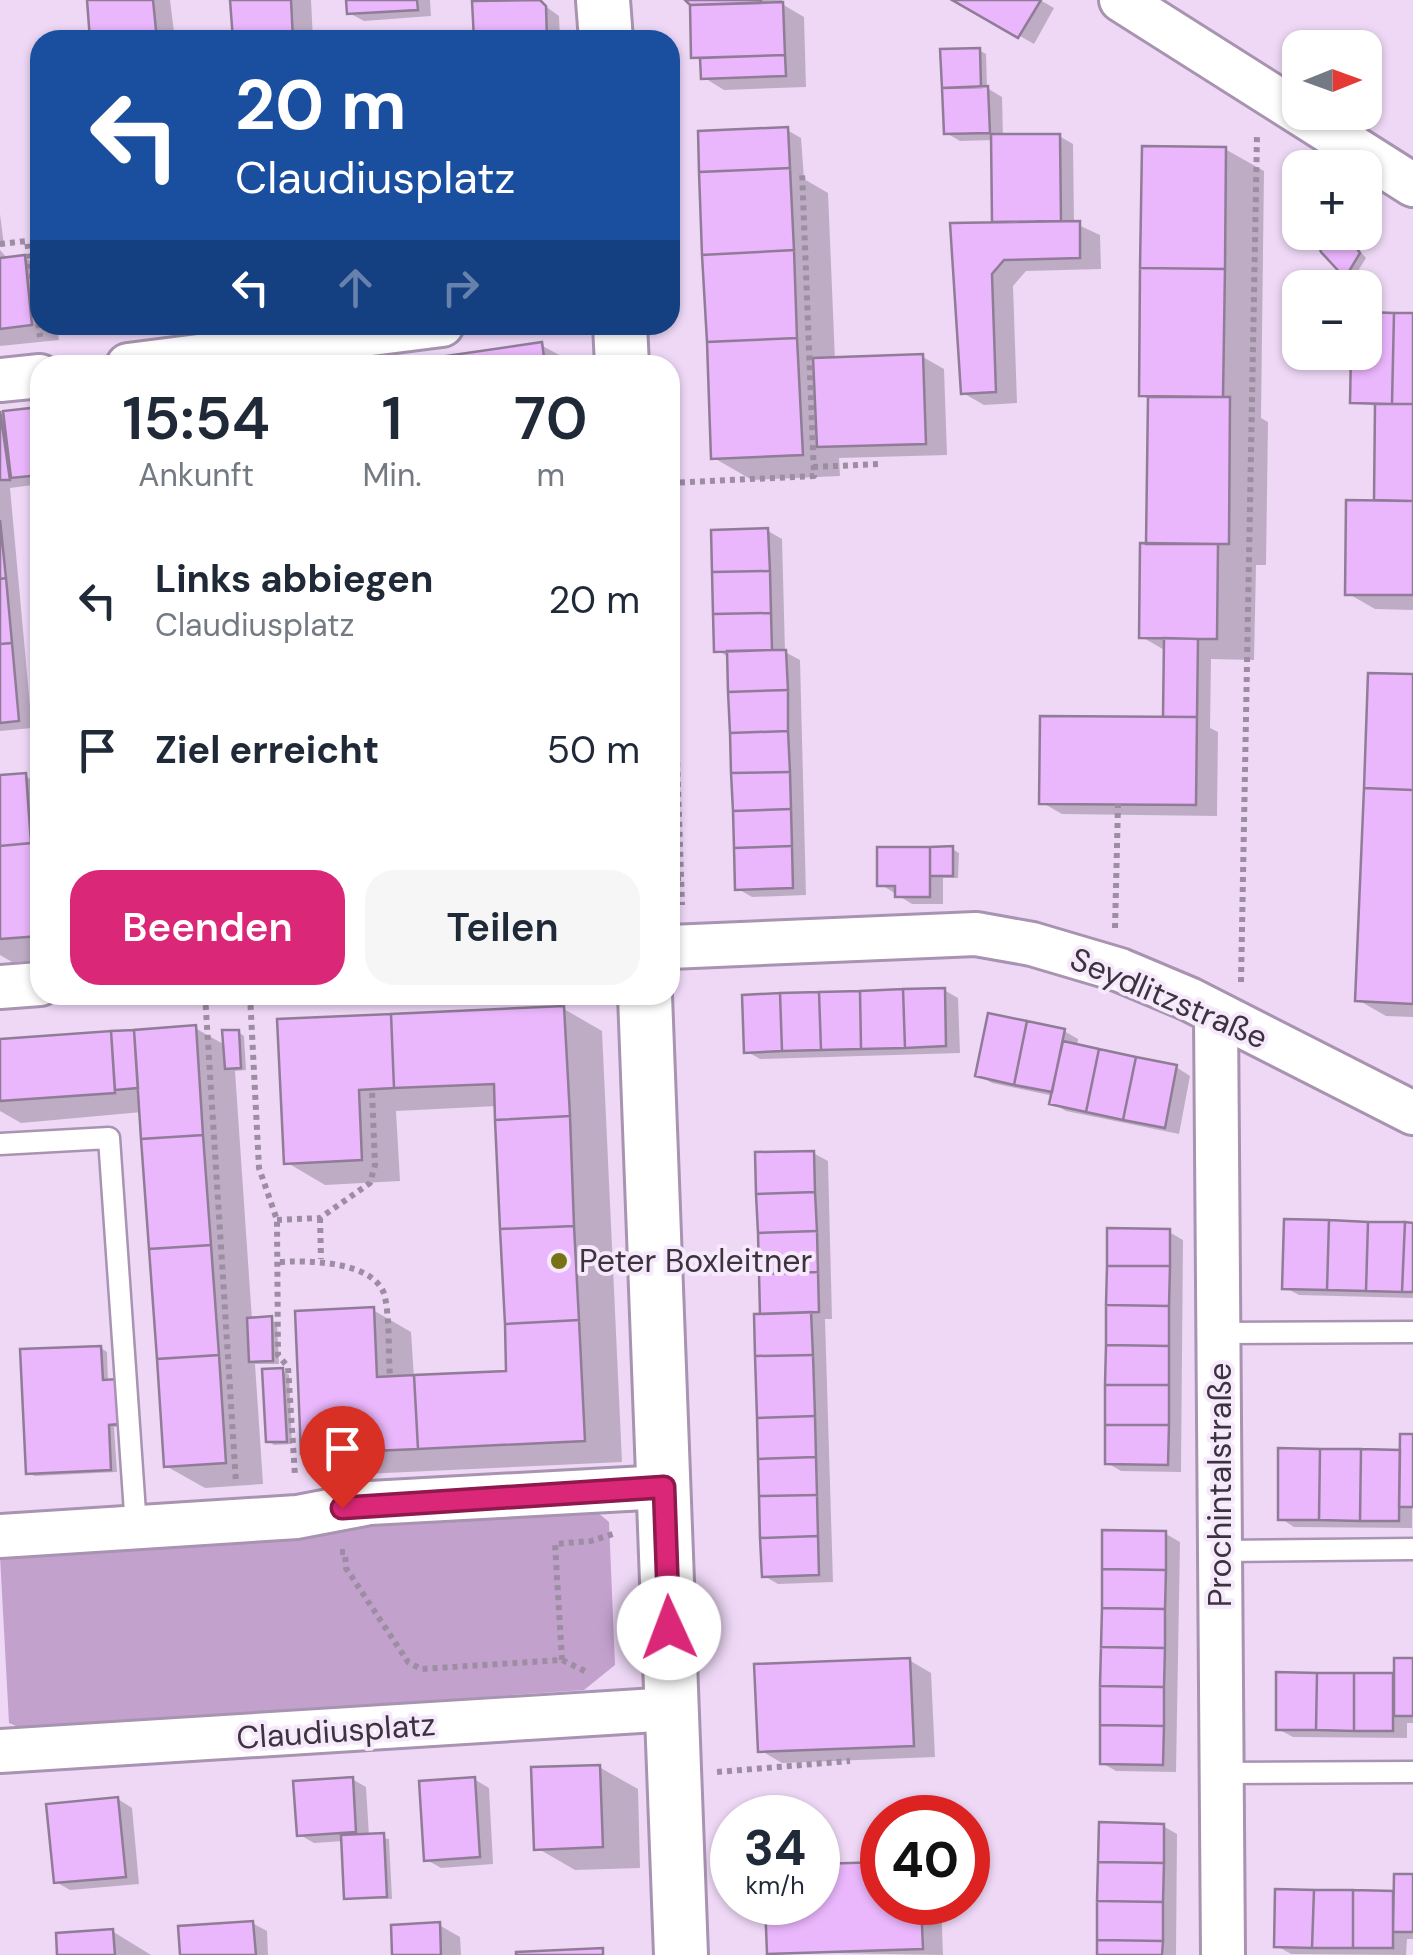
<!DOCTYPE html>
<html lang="de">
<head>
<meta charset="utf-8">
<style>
  body { margin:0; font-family:"DM Sans",sans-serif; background:#f6f6f7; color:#1f2937; height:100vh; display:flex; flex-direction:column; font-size:38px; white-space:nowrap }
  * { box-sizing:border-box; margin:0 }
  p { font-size:32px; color:#747a83 }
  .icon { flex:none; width:55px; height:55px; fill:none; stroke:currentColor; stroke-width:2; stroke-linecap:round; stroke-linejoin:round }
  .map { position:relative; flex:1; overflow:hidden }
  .side { position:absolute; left:30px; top:355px; width:650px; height:650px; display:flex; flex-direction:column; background:#fff; border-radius:30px; box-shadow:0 2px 8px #0004 }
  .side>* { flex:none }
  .guide { position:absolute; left:30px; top:30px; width:650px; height:305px; border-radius:30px; box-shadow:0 2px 8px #0004; background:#1a4fa0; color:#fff; overflow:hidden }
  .needle { width:65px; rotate:89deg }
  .controls { position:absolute; left:1282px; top:30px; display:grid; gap:20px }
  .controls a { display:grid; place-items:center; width:100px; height:100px; border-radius:20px; background:#fff; box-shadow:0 2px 8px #0004; font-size:50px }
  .speed { position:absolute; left:710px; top:1795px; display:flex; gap:20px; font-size:50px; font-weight:700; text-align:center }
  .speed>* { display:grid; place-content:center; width:130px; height:130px; border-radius:50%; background:#fff; box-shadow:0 2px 8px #0004; line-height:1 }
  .speed small { font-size:25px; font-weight:400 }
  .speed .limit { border:15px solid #d22; background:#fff; color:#111 }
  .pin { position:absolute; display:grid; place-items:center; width:85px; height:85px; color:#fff; margin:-102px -42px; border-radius:50% 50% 50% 0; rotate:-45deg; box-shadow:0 0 10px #0007 }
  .pin .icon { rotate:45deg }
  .me { position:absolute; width:110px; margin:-55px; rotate:358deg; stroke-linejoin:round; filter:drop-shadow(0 0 8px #0008) }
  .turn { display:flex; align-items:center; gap:35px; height:210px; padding:0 40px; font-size:45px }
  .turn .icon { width:130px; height:130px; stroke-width:2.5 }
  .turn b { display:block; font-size:70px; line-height:85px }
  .lanes { display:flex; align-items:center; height:95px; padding:0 40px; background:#0003; justify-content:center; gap:50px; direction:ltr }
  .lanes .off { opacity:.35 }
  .eta { display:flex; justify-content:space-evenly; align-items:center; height:170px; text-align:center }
  .eta b { font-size:60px; font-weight:600; line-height:70px }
  .button { display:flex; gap:20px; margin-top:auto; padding:20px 40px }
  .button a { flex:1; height:115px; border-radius:30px; background:#db2777; color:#fff; font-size:40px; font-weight:600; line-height:115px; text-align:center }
  .button a+a { background:#f6f6f7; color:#1f2937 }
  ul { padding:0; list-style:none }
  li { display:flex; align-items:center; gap:30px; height:150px; padding:0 40px }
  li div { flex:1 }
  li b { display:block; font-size:38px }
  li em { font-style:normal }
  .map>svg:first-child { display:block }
  .green { fill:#c2a1cd }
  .shadow { fill:#0003 }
  .building { fill:#eab6fc; stroke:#907c97; stroke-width:2.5 }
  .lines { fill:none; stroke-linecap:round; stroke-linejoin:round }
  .service-casing { stroke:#a893b0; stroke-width:25 }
  .minor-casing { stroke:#a893b0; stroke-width:48 }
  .tertiary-casing { stroke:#a893b0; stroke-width:58 }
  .path { stroke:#9d8da3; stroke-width:6; stroke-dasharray:5 5; stroke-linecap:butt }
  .service { stroke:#fff; stroke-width:20 }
  .minor { stroke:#fff; stroke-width:42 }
  .tertiary { stroke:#fff; stroke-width:52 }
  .route-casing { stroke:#8e194d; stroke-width:25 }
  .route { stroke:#db2777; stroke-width:18 }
  .poi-dot { fill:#767215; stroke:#f6e9fb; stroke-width:4 }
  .labels { text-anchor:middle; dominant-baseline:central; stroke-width:8; stroke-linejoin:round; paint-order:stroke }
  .street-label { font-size:32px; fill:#3c333f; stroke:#f6e9fb }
  .poi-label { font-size:32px; fill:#3c333f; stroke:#f6e9fb; text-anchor:start }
</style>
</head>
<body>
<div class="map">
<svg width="1413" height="1955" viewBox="0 0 1413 1955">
  <rect width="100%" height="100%" fill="#eed8f6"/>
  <path class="green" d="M590,1506L609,1522L615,1665L584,1690L23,1729L9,1723L0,1556L7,1550Z"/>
  <path class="shadow" d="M89,0H170L175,40H93Z
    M232,0H311L313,40H235Z
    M349,0H430L431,16L364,21L349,13Z
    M537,0L559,16L560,40H477L475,4Z
    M690,0H782V4L804,17L806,87L724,90L703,77V62L694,57Z
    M957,0H1040L1054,8L1034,44Z
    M979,50L986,54L987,88L1002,97L1003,137L1059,136L1073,144L1074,223L1100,235L1101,269L1026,271L1013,286L1017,403L984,405L963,393L998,225L994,140L960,141L946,133Z
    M787,130L801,138L804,179L828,193L835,360L923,357L944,369L947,455L839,458L840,476L752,480L714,458Z
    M1225,149L1264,171L1261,418L1268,422L1266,565H1256L1254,660L1211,659L1210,728L1218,732L1217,816L1062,814L1041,802L1166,720V651L1142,637L1149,546L1150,400L1142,395Z
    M0,214L4,246L0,247Z
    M1318,232H1351L1353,244L1366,258L1353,279L1329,260Z
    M0,250L8,259L25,258L40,266V325H57L59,340L0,346Z
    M1365,314L1413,315V610L1375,609L1347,593L1376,503L1377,406L1353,402L1365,352Z
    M541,345L563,357L564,365H398Z
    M40,410V484L10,488L32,728L0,731V414Z
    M768,531L782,539L785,652L800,660L806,895L752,897L738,889L730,658L717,650Z
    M1413,677V1017L1386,1016L1358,1000Z
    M25,776L40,784V960L12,962L0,955V777Z
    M952,849L959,853L958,878H943V904H912L880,884Z
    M944,990L958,998L960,1053L760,1059L746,1051Z
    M564,1009L602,1031L622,1462L342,1475L304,1453L373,1310L411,1332L414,1378L509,1373L497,1106L396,1111L400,1181L325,1185L286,1162L280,1022Z
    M195,1028L225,1045L238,1032L244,1036L246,1070L235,1071L252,1320L277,1322L279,1364H255L263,1484L205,1488L166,1466L142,1112L21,1123L0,1111V1041Z
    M1064,1031L1078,1039L1077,1047L1176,1067L1190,1076L1179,1134L1066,1111L1052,1103L1054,1096L992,1083L978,1075Z
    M813,1153L828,1161L832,1319H825L833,1582L778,1584L764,1576L762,1316Z
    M1413,1225V1298L1299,1295L1284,1287Z
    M1169,1232L1183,1240L1181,1472L1121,1471L1107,1463Z
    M101,1348L107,1352L108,1382L126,1426L114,1427L117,1472L35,1476L28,1473Z
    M282,1371L289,1375L292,1444L274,1445L268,1441Z
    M1413,1437L1412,1528L1294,1527L1280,1518L1402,1452Z
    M1166,1534L1180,1542L1176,1772L1116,1771L1102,1763Z
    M909,1660L931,1673L935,1757L782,1763L760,1750Z
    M1413,1661V1723H1407V1738L1293,1737L1278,1729L1279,1675L1396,1676Z
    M599,1767L638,1789L640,1868L575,1870L537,1848Z
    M352,1779L366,1787L369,1836L389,1839L392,1899L346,1897L344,1841L314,1843L300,1835Z
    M474,1779L489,1788L493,1864L441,1868L427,1860Z
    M118,1799L132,1808L139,1884L70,1890L56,1882Z
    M1163,1826L1177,1834L1176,1955H1099Z
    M882,1865V1902H941L943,1955L769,1952L818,1902V1866Z
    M1413,1877V1939H1407L1406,1955L1291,1954L1277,1946V1892L1396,1893Z
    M252,1923L267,1931L268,1955H183Z
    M439,1925L460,1937L461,1955H395Z
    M112,1931L151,1955H60Z"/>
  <path class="building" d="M87,0H153L157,40H90Z
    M230,0H291L293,40H233Z
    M346,0H417L418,10L347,14Z
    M540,0L546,6L547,40H474L472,1Z
    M685,0H761V3L690,5Z
    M952,0H1041L1018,38Z
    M783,2L785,55L691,58L690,5Z
    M980,48L981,87L942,88L940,49Z
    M785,55L786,76L701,79L700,58Z
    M988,86L990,133L944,134L942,88Z
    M788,127L790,168L699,172L698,131Z
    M991,134H1060L1061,221L992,222Z
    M1142,146L1226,147L1225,269L1140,268Z
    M790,168L794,250L702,255L699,172Z
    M1080,221V258L1004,260L992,274L996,392L961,394L950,223Z
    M1315,232H1346L1360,253L1345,278L1321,252Z
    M794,250L797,338L707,342L702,255Z
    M25,255L32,325L0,329V258Z
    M1140,268L1225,269L1223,397L1139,396Z
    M1365,312L1394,313L1392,404L1350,403L1351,352H1365Z
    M1394,313H1413V404H1392Z
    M797,338L803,455L711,459L707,342Z
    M542,342L545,365H384Z
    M923,354L926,444L817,447L813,358Z
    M1148,397H1230L1229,544H1146Z
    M1375,404H1413V501L1374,500Z
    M40,407V475L11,478L3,411Z
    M0,411L10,480H0Z
    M1346,500L1413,501V595H1345Z
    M0,520L6,578L0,579Z
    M768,528L770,571L712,572L711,530Z
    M1140,543L1218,544L1217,639L1139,638Z
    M770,571L771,613L713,614L712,572Z
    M6,578L12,643L0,644V579Z
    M771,613L772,650L714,652L713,614Z
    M1164,638L1198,639L1197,717H1163Z
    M12,643L19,721L0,723V644Z
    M772,650H786L788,690L728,692L727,651Z
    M1368,673L1413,674V790L1364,788Z
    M788,690V731L730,733L728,692Z
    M1040,716L1197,717L1196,805L1039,804Z
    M788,731L790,772L731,773L730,733Z
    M790,772L791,809L733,811L731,773Z
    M26,773L31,843L0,846V775Z
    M1364,788L1413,790V1004L1355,1001Z
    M791,809L792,846L734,848L733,811Z
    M31,843L33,869H40V936L0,939V846Z
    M792,846L793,888L735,890L734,848Z
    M953,846V876H930V847Z
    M877,847H930V897H895V886H877Z
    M945,988L946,1046L905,1048L903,989Z
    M903,989L905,1048L861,1049L860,991Z
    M860,991L861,1049L821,1050L819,992Z
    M819,992L821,1050L782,1051L780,993Z
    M780,993L782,1051L744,1053L742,995Z
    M564,1006L570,1116L495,1120L494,1084L394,1088L391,1014Z
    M988,1013L1027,1021L1014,1085L975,1076Z
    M391,1014L394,1088L359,1090L362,1160L284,1164L277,1019Z
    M1027,1021L1065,1029L1052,1092L1014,1085Z
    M196,1025L203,1135L141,1139L134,1030Z
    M134,1030L138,1088L115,1090L111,1031Z
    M222,1030H239L241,1068L225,1069Z
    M111,1031L115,1093L0,1101V1039Z
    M1063,1041L1099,1049L1086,1112L1049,1104Z
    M1099,1049L1136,1057L1123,1120L1086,1112Z
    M1136,1057L1177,1065L1165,1128L1123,1120Z
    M570,1116L574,1226L500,1229L495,1120Z
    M203,1135L211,1245L149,1249L141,1139Z
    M814,1151L815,1192L756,1194L755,1152Z
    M815,1192L817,1231L758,1233L756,1194Z
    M1284,1219L1329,1220L1327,1290L1282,1289Z
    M1329,1220L1368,1222L1366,1291L1327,1290Z
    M1368,1222H1405L1402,1292L1366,1291Z
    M1405,1222L1413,1223V1292H1402Z
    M574,1226L579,1320L505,1324L500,1229Z
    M1107,1228L1170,1229V1266H1107Z
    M817,1231L818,1272L759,1274L758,1233Z
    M211,1245L219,1355L157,1359L149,1249Z
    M1107,1266H1170L1169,1306L1106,1305Z
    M818,1272L819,1312L760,1314L759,1274Z
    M1106,1305L1169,1306V1346L1106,1345Z
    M374,1307L377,1377L414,1375L418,1449L301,1454L295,1311Z
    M811,1312L813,1355L755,1356L754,1314Z
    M272,1316L273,1361L249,1362L247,1318Z
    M579,1320L585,1441L418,1449L414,1375L506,1371L505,1324Z
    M1106,1345L1169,1346V1385H1105Z
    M101,1346L103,1380L118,1379L120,1424L109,1425L111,1470L26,1474L20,1349Z
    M219,1355L226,1463L164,1467L157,1359Z
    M813,1355L815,1416L757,1418L755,1356Z
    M283,1368L287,1442H266L262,1369Z
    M1105,1385H1169V1425H1105Z
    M815,1416L816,1457L758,1459L757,1418Z
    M1105,1425H1169L1168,1465L1105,1464Z
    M1400,1434H1413V1507H1399Z
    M1278,1448L1320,1449L1319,1520H1278Z
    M1320,1449H1361L1360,1521L1319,1520Z
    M1361,1449L1400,1450L1399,1521H1360Z
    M816,1457L817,1495L759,1496L758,1459Z
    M817,1495L818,1536L760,1538L759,1496Z
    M1102,1530L1166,1531V1570L1102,1569Z
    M818,1536L819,1575L762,1577L760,1538Z
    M1102,1569L1166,1570L1165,1609L1102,1608Z
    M1102,1608L1165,1609V1648L1101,1647Z
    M1101,1647L1165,1648L1164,1687L1100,1686Z
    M910,1658L914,1746L758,1752L754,1664Z
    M1394,1658H1413V1716H1394Z
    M1276,1672L1317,1673L1316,1730H1276Z
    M1317,1673H1354V1731L1316,1730Z
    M1354,1673H1393V1731H1354Z
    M1100,1686L1164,1687V1726L1100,1725Z
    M1100,1725L1164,1726L1163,1765L1100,1764Z
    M600,1765L603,1847L534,1850L531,1767Z
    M353,1777L356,1832L297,1836L293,1781Z
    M475,1777L480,1857L424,1861L419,1781Z
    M118,1797L126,1877L54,1883L46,1804Z
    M1099,1822L1164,1824V1863L1098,1862Z
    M384,1833L387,1897L344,1899L341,1835Z
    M882,1862V1902H921L923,1949L767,1954L765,1902H818V1864Z
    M1098,1862L1164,1863L1163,1902L1097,1901Z
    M1394,1874H1413V1932H1393Z
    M1275,1889L1314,1890L1312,1948L1274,1947Z
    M1314,1890H1353V1948H1312Z
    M1353,1890L1393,1891V1948H1353Z
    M1097,1901L1163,1902V1941L1097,1940Z
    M253,1921L256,1955H180L178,1926Z
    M440,1922L441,1955H392L391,1925Z
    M113,1929L115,1955H57L56,1933Z
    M1097,1940L1163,1941L1162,1955H1097Z
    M603,1948V1955H516V1952Z"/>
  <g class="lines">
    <defs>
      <path id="service" d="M0,1144L109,1138L136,1527
        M1219,1333L1413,1332
        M1220,1551L1413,1549
        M1222,1773L1413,1772"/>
      <path id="minor" d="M1121,0L1413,185
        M128,365L442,325
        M0,380L40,376
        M670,947L976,934L1032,944L1120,970L1189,999L1413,1113
        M0,987L40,984
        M1216,1015L1223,1955
        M0,1536L297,1517L370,1503L664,1487
        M0,1751L672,1709"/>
      <path id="tertiary" d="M603,0L606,40
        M620,325L622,365
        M645,995L681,1955"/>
    </defs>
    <use href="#service" class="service-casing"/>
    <use href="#minor" class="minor-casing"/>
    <use href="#tertiary" class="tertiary-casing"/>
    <path class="path" d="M0,244L27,241L40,337
      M813,467L880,464
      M670,483L814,476L802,171
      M670,552L682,905
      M670,878H681
      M1115,928L1118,804
      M1241,982L1257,135
      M205,995L236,1483
      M250,995L259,1168L277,1220L278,1355L288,1367L295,1476
      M320,1218L321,1259
      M277,1220L320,1218L370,1183L375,1165L372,1090
      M280,1262C307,1260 377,1261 385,1297C390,1322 388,1351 390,1376
      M340,1552H345L346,1568L408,1662L421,1669L562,1660L587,1672
      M562,1660L555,1544L591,1541L616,1533
      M717,1772L850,1761"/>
    <use href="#service" class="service"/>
    <use href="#minor" class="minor"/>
    <use href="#tertiary" class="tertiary"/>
  </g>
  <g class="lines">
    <defs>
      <path id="route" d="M342,1508L664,1487L669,1628"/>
    </defs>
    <use href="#route" class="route-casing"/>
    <use href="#route" class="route"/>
  </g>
  <circle class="poi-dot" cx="559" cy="1261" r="10"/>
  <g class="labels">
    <g class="street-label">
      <text transform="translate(1169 998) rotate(23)">Seydlitzstraße</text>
      <text transform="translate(1220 1485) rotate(-90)">Prochintalstraße</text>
      <text transform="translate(336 1731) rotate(-4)">Claudiusplatz</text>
    </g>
    <g class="poi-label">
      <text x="579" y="1261">Peter Boxleitner</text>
    </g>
  </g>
</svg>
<div class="controls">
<a><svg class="needle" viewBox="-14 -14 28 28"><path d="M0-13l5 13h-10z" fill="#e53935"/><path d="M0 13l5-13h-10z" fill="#747a83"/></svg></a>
<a>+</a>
<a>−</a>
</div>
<div class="speed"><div>34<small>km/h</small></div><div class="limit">40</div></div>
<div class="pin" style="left:342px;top:1508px;background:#d93025"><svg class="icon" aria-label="arrive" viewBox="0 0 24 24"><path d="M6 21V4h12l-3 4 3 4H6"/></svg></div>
<svg class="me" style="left:669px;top:1628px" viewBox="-20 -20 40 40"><circle r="19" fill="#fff"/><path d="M0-13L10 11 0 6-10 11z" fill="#db2777"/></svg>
<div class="guide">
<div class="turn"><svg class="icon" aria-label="left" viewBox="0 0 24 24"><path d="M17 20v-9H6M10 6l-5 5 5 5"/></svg><div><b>20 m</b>Claudiusplatz</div></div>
<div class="lanes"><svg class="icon" aria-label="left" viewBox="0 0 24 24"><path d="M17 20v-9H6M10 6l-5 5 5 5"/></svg><svg class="icon off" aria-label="ahead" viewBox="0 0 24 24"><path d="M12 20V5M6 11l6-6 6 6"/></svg><svg class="icon off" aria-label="right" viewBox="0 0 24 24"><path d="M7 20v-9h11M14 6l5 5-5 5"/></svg></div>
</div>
<section class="side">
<div class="eta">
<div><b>15:54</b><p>Ankunft</p></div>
<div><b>1</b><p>Min.</p></div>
<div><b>70</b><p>m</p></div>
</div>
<ul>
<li><svg class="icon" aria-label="left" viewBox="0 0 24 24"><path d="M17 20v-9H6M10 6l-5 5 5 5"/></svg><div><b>Links abbiegen</b><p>Claudiusplatz</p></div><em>20 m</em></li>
<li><svg class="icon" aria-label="arrive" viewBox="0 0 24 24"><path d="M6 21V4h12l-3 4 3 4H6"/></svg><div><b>Ziel erreicht</b></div><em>50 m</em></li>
</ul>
<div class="button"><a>Beenden</a><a>Teilen</a></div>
</section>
</div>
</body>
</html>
